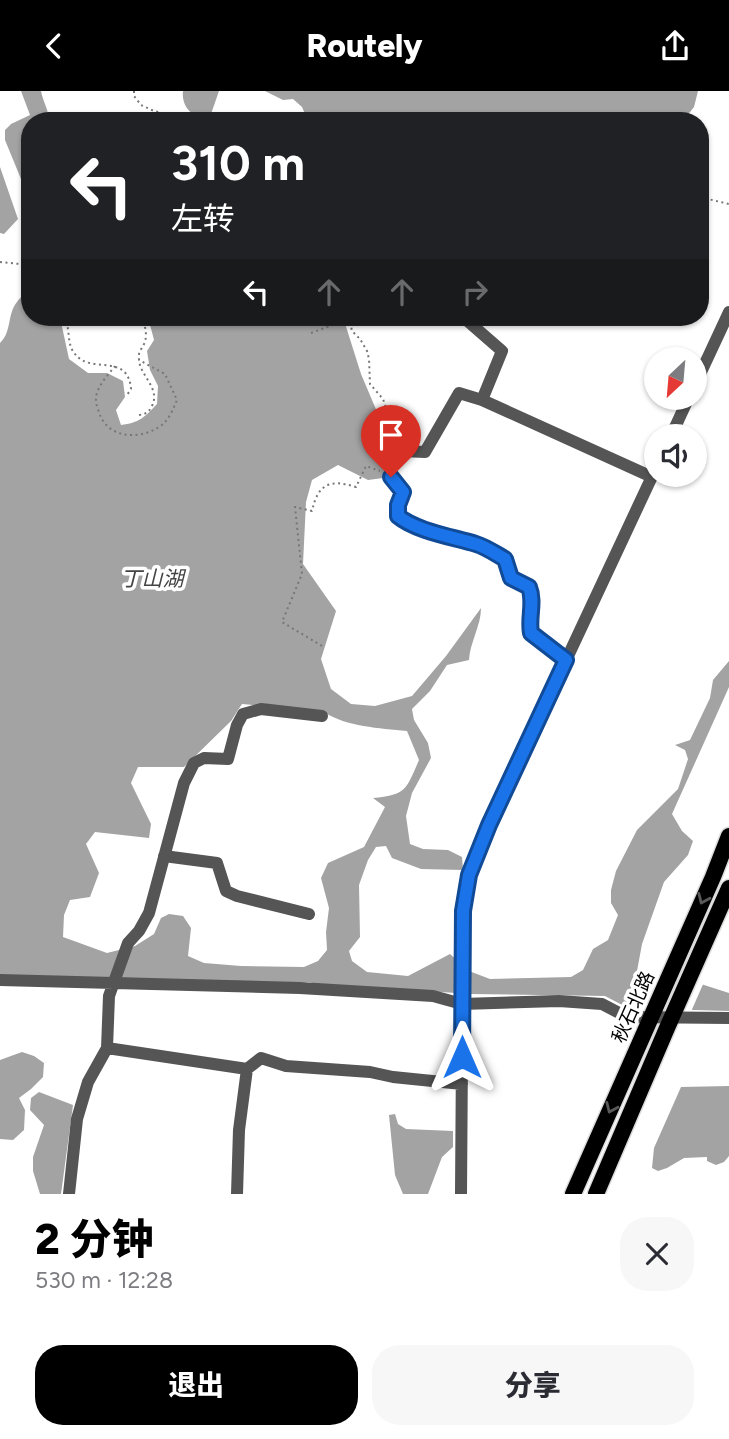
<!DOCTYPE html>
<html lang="zh">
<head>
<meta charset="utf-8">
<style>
  body { margin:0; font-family:Figtree,"Noto Sans SC",sans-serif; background:#f7f7f7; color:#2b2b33; height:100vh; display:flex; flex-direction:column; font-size:26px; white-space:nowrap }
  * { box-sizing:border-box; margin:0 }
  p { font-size:23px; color:#7c7c81 }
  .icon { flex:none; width:38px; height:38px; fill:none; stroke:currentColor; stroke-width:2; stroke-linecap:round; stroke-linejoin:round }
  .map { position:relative; height:1103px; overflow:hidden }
  .drawer { display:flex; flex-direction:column; background:#fff; flex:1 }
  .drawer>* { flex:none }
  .guide { position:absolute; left:21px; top:21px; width:688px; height:214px; border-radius:28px; box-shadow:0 2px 5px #0004; background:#202124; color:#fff; overflow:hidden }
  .needle { width:46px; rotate:206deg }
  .tools { position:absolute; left:644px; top:256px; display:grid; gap:14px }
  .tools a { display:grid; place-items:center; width:63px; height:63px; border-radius:50%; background:#fff; box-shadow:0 2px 5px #0004; font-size:35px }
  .pin { position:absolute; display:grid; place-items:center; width:60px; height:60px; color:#fff; margin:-72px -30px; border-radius:50% 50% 50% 0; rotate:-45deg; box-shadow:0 0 7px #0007 }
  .pin .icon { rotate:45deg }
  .me { position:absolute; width:77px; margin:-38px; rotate:0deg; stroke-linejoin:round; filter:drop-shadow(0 0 5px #0008) }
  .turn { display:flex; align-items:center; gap:24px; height:147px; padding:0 35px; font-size:32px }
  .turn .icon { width:91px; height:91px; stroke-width:2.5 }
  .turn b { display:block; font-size:49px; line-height:60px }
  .lanes { display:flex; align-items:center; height:66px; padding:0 35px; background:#0003; justify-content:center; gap:35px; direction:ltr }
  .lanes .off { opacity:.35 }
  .round { display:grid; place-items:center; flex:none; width:74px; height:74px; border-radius:28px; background:#f7f7f7 }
  .overview { display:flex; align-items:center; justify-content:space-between; height:119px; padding:0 35px }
  h1 { font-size:42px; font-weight:800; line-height:52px; color:#000 }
  .button { display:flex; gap:14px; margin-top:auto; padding:14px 35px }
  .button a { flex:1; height:80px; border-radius:28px; background:#000; color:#fff; font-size:28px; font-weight:800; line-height:80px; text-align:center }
  .button a+a { background:#f7f7f7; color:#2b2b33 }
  header { display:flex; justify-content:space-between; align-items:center; height:91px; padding:0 35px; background:#000; color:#fff; font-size:32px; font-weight:800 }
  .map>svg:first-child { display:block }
  .water { fill:#a3a3a3; fill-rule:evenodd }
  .pier { fill:#fff }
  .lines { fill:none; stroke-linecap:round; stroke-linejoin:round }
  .major-casing { stroke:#dbdbdb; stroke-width:19 }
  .path { stroke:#777; stroke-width:2; stroke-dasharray:2 3.5; stroke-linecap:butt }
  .minor { stroke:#555; stroke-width:12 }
  .major { stroke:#000; stroke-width:16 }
  .oneway { stroke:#595959 }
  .route-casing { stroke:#114b97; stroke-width:18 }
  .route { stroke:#1a73e8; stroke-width:12 }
  .labels { text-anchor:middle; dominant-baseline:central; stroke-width:7; stroke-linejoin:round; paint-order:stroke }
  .street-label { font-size:19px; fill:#000; stroke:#fff }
  .water-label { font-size:21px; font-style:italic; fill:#444; stroke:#fff }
</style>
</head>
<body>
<header><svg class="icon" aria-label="back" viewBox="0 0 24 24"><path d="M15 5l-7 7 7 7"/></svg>Routely<svg class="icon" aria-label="share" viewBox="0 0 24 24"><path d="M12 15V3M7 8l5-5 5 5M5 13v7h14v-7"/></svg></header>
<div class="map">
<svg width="729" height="1103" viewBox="0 0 729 1103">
  <rect width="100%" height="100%" fill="#fff"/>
  <path class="water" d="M21,0H41C43,11 49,19 49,30H30V110L5,49V39L11,33L30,24Z
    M183,0H219L211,23C194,31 181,16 183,0Z
    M265,0H698L694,16L683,30H308L302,16L293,8L283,9Z
    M0,76L18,128L4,143L0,142Z
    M30,199V226H66L61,231L69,268L88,282H107L123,290L125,306L116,319L121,334C139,332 145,326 157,313L158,295L150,279L147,260L154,249L148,226H343L361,283L389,349L391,386L368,389L338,374L312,389L306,411L303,473L336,520L321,568L331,598L351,613L375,615L412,605L446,565L481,517C481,535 470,551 469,569L447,574L430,600L412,618L414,629L428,652L431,667L412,702L406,725L410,753L423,758L448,759L462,766L463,779L421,778L392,767L386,755L376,756L368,769L359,794L360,846L349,860L352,870L367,881L408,885L450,863L469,880L490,888L571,886L583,879L593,858L608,849L618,824L611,812V799L616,780L637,739L678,698L688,668L685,659L675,654L690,649L710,607L713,589L729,570V596L672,723L682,740L693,750L688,764L664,791L642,853L637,880L642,891L674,898L701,893L729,902V920L628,917L605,905L470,903L412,899L358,904L309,891L269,894L0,885V252C12,241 7,223 17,211C20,206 26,203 30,199ZM242,613L324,621C347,636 379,637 407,640L419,669C406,699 406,704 373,707L385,716L364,756L328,772L321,787L329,817L326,841L327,859L318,870L304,876L241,875L204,872L188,865L191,837L183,825L169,823L161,827L154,843L135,855L107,862L63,846L64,824L70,809L90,806L99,782L86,753L95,741L149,747L151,733L131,692L138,676H184L231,630Z
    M22,961L34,965L44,972L43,986L31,998L19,1007L25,1019L24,1039L13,1049L0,1048V969Z
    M729,995V1065L724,1071L716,1074L707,1070V1066L684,1067L667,1077L658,1080L652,1077L654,1057L681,996Z
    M39,1001L73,1014L61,1103H40L33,1080V1066L44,1034L30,1019L31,1007Z
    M395,1023L398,1033L406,1038L453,1040V1056L442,1066L428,1103H403L395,1084L389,1024Z"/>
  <path class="pier" d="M651,889L675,894L701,890L704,891L690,923L638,921Z"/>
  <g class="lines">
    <defs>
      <path id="major" d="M573,1103L713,786L729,745
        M596,1103L667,937L729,797"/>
    </defs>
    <use href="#major" class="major-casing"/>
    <path class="path" d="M134,0V5L141,14L154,20L194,30
      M700,110L708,108L729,113
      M0,171L30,174
      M64,226C71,237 66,253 75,263C91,284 128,261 131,298L127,304
      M349,226L352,240L360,248L367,260L369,268L370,293L383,308L397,350
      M311,242L349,228
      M115,275C109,283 100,292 97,302C95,308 96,313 98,318C105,347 137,350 159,336C169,330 173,318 177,309L165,283L139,269
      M139,324C146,323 149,321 152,315C161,297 139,284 139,268C138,261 141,259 144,253C148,244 145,235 142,226
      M322,555L282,531L302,483L295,416L312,420C318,392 331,388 356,396L366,375L380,380"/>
    <path class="minor" d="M463,226L502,260L482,309L652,386
      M695,294L729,221
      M671,345L689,306
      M402,360L425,361L459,302L482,309
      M391,386L403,401L398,414V425C417,441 452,445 476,453C486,456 496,463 505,468L511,487L529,496C535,511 528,527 531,542L566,569
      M164,765L217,772L226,800L237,805L309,823
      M0,889L300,897L433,905L462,913L559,910L602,913L627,926L729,927
      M107,957L247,978L261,967L286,975L370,981L393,986L462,993
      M69,1103L77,1028L88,991L107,957L109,905L128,852L139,840L149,822L184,692L194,672L204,667L228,668L237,634L243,623L261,618L322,625
      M237,1103L239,1039L247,978
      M461,1103L463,820L469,784L489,734L656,377"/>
    <use href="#major" class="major"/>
  </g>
  <defs><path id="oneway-chevron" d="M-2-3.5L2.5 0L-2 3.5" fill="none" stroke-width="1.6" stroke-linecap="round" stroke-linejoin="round" transform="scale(1.75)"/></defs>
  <g class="oneway">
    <use href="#oneway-chevron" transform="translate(703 808) rotate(114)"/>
    <use href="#oneway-chevron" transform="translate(611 1017) rotate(114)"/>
  </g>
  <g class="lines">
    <defs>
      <path id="route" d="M391,386L403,401L398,414V425C416,440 453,446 476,453C486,456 496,463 505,468L511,487L529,496C535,511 528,527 531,542L566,569L489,734L469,784L463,820L462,966"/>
    </defs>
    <use href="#route" class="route-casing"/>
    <use href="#route" class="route"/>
  </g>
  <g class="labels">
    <g class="street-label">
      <text transform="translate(633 916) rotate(-66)">秋石北路</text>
    </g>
    <g class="water-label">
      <text x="152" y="487">丁山湖</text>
    </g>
  </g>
</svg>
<div class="tools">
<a><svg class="needle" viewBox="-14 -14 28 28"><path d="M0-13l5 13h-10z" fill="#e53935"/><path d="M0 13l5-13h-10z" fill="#7c7c81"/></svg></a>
<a><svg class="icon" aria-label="sound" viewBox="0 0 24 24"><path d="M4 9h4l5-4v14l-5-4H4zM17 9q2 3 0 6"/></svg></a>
</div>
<div class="pin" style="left:391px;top:386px;background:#d93025"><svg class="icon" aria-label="arrive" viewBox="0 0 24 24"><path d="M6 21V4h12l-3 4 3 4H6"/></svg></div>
<svg class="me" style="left:462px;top:966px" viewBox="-20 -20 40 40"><path d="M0-17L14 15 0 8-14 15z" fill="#1a73e8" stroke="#fff" stroke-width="4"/></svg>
<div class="guide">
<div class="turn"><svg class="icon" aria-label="left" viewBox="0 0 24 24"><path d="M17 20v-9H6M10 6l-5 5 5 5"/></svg><div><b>310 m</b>左转</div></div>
<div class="lanes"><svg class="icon" aria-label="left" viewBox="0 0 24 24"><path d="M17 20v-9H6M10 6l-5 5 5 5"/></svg><svg class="icon off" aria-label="ahead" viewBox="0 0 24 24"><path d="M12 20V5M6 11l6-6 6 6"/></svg><svg class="icon off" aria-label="ahead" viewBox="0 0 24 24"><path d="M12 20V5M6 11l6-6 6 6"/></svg><svg class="icon off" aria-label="right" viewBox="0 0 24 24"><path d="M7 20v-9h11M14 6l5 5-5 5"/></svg></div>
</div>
</div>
<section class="drawer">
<div class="overview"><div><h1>2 分钟</h1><p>530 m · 12:28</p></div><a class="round"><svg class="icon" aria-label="close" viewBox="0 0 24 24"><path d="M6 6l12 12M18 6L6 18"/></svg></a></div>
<div class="button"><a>退出</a><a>分享</a></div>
</section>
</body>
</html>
